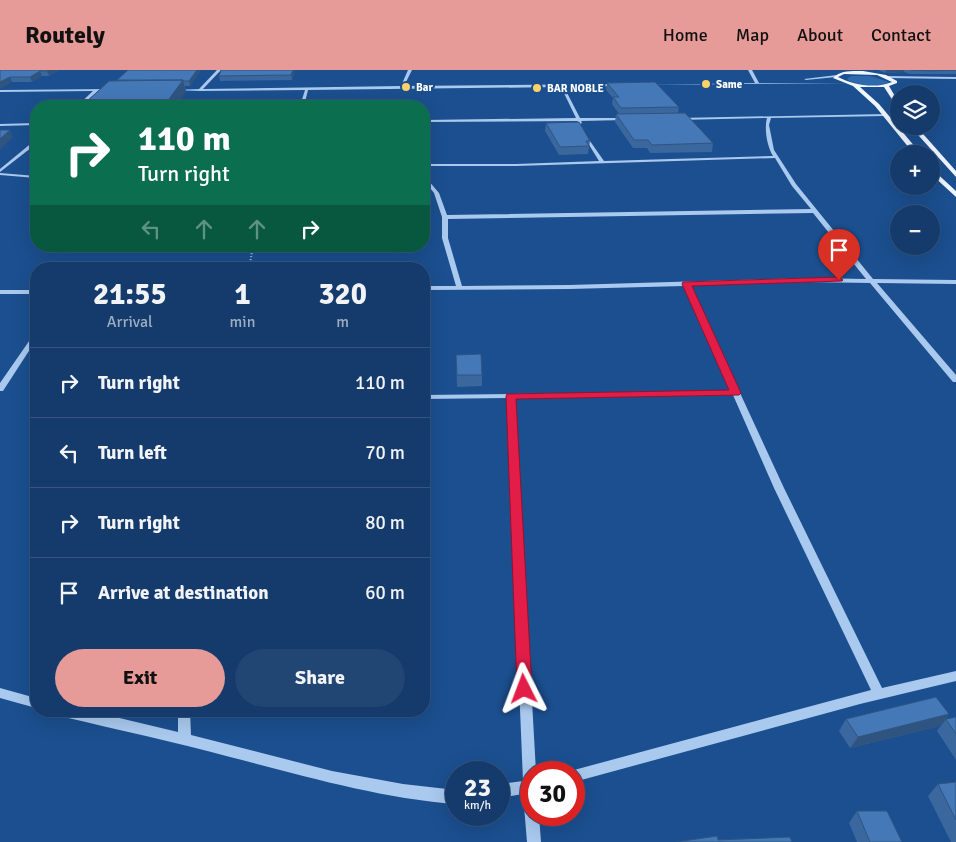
<!DOCTYPE html>
<html lang="en">
<head>
<meta charset="utf-8">
<style>
  body { margin:0; font-family:Signika,sans-serif; background:#214673; color:#f1f3f6; height:100vh; display:flex; flex-direction:column; font-size:19px; white-space:nowrap }
  * { box-sizing:border-box; margin:0 }
  p { font-size:16px; color:#9dadc1 }
  .icon { flex:none; width:28px; height:28px; fill:none; stroke:currentColor; stroke-width:2; stroke-linecap:round; stroke-linejoin:round }
  .map { position:relative; flex:1; overflow:hidden }
  .sheet { position:absolute; left:30px; top:192px; width:400px; height:455px; display:flex; flex-direction:column; background:#143b6b; border-radius:20px; box-shadow:0 5px 20px #0002,0 0 0 1px #33557e }
  .sheet>* { flex:none }
  .hud { position:absolute; left:30px; top:30px; width:400px; height:152px; border-radius:20px; box-shadow:0 5px 20px #0002,0 0 0 1px #33557e; background:#0b6e4f; color:#fff; overflow:hidden }
  .buttons { position:absolute; left:890px; top:15px; display:grid; gap:10px }
  .buttons a { display:grid; place-items:center; width:50px; height:50px; border-radius:50%; background:#143b6b; box-shadow:0 5px 20px #0002,0 0 0 1px #33557e; font-size:25px }
  .speed { position:absolute; left:445px; top:691px; display:flex; gap:10px; font-size:25px; font-weight:700; text-align:center }
  .speed>* { display:grid; place-content:center; width:65px; height:65px; border-radius:50%; background:#143b6b; box-shadow:0 5px 20px #0002,0 0 0 1px #33557e; line-height:1 }
  .speed small { font-size:12px; font-weight:400 }
  .speed .limit { border:8px solid #d22; background:#fff; color:#111 }
  .pin { position:absolute; display:grid; place-items:center; width:42px; height:42px; color:#fff; margin:-51px -21px; border-radius:50% 50% 50% 0; rotate:-45deg; box-shadow:0 0 5px #0007 }
  .pin .icon { rotate:45deg }
  .me { position:absolute; width:55px; margin:-28px; rotate:357deg; stroke-linejoin:round; filter:drop-shadow(0 0 4px #0008) }
  .turn { display:flex; align-items:center; gap:18px; height:105px; padding:0 25px; font-size:22px }
  .turn .icon { width:65px; height:65px; stroke-width:2.5 }
  .turn b { display:block; font-size:35px; line-height:42px }
  .lanes { display:flex; align-items:center; height:48px; padding:0 25px; background:#0003; justify-content:center; gap:25px; direction:ltr }
  .lanes .off { opacity:.35 }
  .eta { display:flex; justify-content:space-evenly; align-items:center; height:85px; text-align:center }
  .eta b { font-size:30px; font-weight:700; line-height:35px }
  .cta { display:flex; gap:10px; margin-top:auto; padding:10px 25px }
  .cta a { flex:1; height:58px; border-radius:30px; background:#e69b98; color:#111; font-size:20px; font-weight:700; line-height:58px; text-align:center }
  .cta a+a { background:#214673; color:#f1f3f6 }
  ul { padding:0; list-style:none }
  li { display:flex; align-items:center; gap:15px; height:70px; padding:0 25px; border-top:1px solid #33557e }
  li div { flex:1 }
  li b { display:block; font-size:19px }
  li em { font-style:normal }
  header { display:flex; align-items:center; gap:30px; box-sizing:border-box; height:70px; padding:0 25px; background:#e69b98; color:#111 }
  header strong { font-size:24px }
  nav { display:flex; gap:28px; margin-inline-start:auto; font-size:18px }
  .map>svg:first-child { display:block }
  .green { fill:#2e69ad }
  .lines { fill:none; stroke-linecap:round; stroke-linejoin:round }
  .path { stroke:#a9c9ee; stroke-width:2; stroke-dasharray:1 2; stroke-linecap:butt }
  .minor { fill:#a9c9ee; fill-rule:evenodd }
  .major { fill:#f0f6ff; fill-rule:evenodd }
  .wall { fill:#3a679d }
  .shaded-wall { fill:#305480 }
  .building { fill:#4478b7; stroke:#305480 }
  .route { fill:#e11d48; stroke:#92132f }
  .poi-dot { fill:#ffd166; stroke:#1b4f8f; stroke-width:2 }
  .labels { text-anchor:middle; dominant-baseline:central; stroke-width:4.5; stroke-linejoin:round; paint-order:stroke }
  .far-poi-label { font-size:11px; font-weight:bold; fill:#fff; stroke:#1b4f8f; text-anchor:start }
</style>
</head>
<body>
<header>
<strong>Routely</strong>
<nav><a>Home</a><a>Map</a><a>About</a><a>Contact</a></nav>
</header>
<div class="map">
<svg width="956" height="772" viewBox="0 0 956 772">
  <rect width="100%" height="100%" fill="#1b4f8f"/>
  <path class="green" d="M851,6H870L889,12C880,19 860,15 849,11L847,9Z"/>
  <g class="lines">
    <path class="path" d="M249,199L253,176"/>
    <path class="minor" d="M217,0H221L203,19L401,16L408,0H412L404,16L617,14L618,16L564,17L580,48H625L627,49L625,50L581,51L582,53L580,54L577,51L424,52V50L576,48L561,17L308,20L304,36H300L305,20L200,21L173,20L199,19Z
      M748,0H752L759,13H849L646,15L755,13Z
      M837,5L836,7L806,10L804,9Z
      M885,6L956,7V9L886,8Z
      M110,19L111,21H98L81,36H77L93,21L0,22V20Z
      M887,44L886,46L771,48L769,55L774,80L796,114L873,209L956,210V214L877,213L956,305V312H953L870,213L808,212L690,215L784,418L882,618L956,601V611L860,634L574,712V702H569L574,700L871,620L774,418L733,325L515,328L536,702H531V745H539L541,772H527L523,724L499,728V714L523,711L507,328L424,329V325L731,321L684,216L569,219L424,220V216H456L442,168V147L434,123L424,110V94H516L599,91L583,65L585,64L604,91L773,86C767,76 764,59 767,48L678,50L676,49L678,48ZM775,88L792,116L811,139L447,145L439,123L428,110L427,96H516ZM813,143L866,209L808,208L569,215L462,216L448,168V149Z
      M36,53V55L0,56V54Z
      M34,71H36V74L0,102V99Z
      M0,103L36,106V108L0,105Z
      M0,220H36V224H0Z
      M36,263V270L3,321H0V313L34,264Z
      M0,618L36,628V638L0,628Z
      M58,641H90L178,662V641H190L191,665L332,701L403,714L456,720V734C379,728 305,706 230,687C175,672 119,660 64,647L60,645Z"/>
    <path class="major" d="M863,1L886,5L897,11V13L889,16L899,33V40L884,17H860L879,34L921,84H914L875,36L853,16L833,8C840,0 853,1 863,1ZM844,4L877,5L892,12C876,19 853,15 838,7Z
      M910,56H916L956,101V107Z
      M931,98L956,121V127L931,104Z"/>
  </g>
  <path class="wall" d="M0,0H59L49,6H42L32,12H12Z
    M201,0L190,16H185L186,22L117,10Z
    M295,0L292,10L220,11L219,6Z
    M878,0H956V4H910L904,2L885,3Z
    M607,13L679,37L678,43L713,73L712,82L650,83L647,78H633L615,52L616,44H619L612,34L613,28L606,20Z
    M546,53L590,71L588,84L559,85L545,61Z
    M456,285L482,305V316L457,317Z
    M949,644L940,656L850,678L839,661L846,649Z
    M956,647V690L937,661L946,649Z
    M956,712V772H951L928,726L938,714Z
    M857,741L902,772H857L849,753Z"/>
  <path class="shaded-wall" d="M49,0H59L49,6L47,1Z
    M197,0H201L190,16L189,11Z
    M293,0H295L292,10L291,5Z
    M886,0H904V2L885,3Z
    M40,1L42,6L32,12L30,7Z
    M10,7L12,12L0,19V12Z
    M183,10L186,22L176,36H164Z
    M10,60L13,67L0,80V69Z
    M949,644L940,656L850,678L858,667Z"/>
  <path class="building" d="M0,0H49L47,1H40L30,7H10L0,12Z
    M128,0H197L189,11H183V10H117Z
    M221,0H293L291,5L219,6Z
    M911,0H956L931,1Z
    M183,10L164,36H82L109,11Z
    M655,12L679,37L621,38L613,27H619L607,13Z
    M685,43L713,73L652,75L648,70H634L616,44Z
    M579,52L590,71H586L589,76L560,77L546,53Z
    M0,60H10L0,69Z
    M481,284L482,305H457L456,285Z
    M936,627L949,644L858,667L846,649Z
    M956,647V664L946,649Z
    M956,712V750L938,714Z
    M857,741H887L902,772H870Z
    M717,766L718,770L790,767L792,772H676Z"/>
  <path class="route" d="M839,207L843,210L842,211L692,216L741,323L739,325L516,329L532,619L530,624L524,626L519,624L517,619L506,326L507,324L729,320L682,214L683,212Z"/>
  <g class="poi-dot">
    <circle cx="706" cy="14" r="5"/>
    <circle cx="406" cy="17" r="5"/>
    <circle cx="537" cy="18" r="5"/>
  </g>
  <g class="labels">
    <g class="far-poi-label">
      <text x="716" y="14">Same</text>
      <text x="416" y="17">Bar</text>
      <text x="547" y="18">BAR NOBLE</text>
    </g>
  </g>
</svg>
<div class="buttons">
<a><svg class="icon" aria-label="layers" viewBox="0 0 24 24"><path d="M12 4l9 5-9 5-9-5zM3 14l9 5 9-5"/></svg></a>
<a>+</a>
<a>−</a>
</div>
<div class="speed"><div>23<small>km/h</small></div><div class="limit">30</div></div>
<div class="pin" style="left:839px;top:210px;background:#d93025"><svg class="icon" aria-label="arrive" viewBox="0 0 24 24"><path d="M6 21V4h12l-3 4 3 4H6"/></svg></div>
<svg class="me" style="left:524px;top:619px" viewBox="-20 -20 40 40"><path d="M0-17L14 15 0 8-14 15z" fill="#e11d48" stroke="#fff" stroke-width="4"/></svg>
<div class="hud">
<div class="turn"><svg class="icon" aria-label="right" viewBox="0 0 24 24"><path d="M7 20v-9h11M14 6l5 5-5 5"/></svg><div><b>110 m</b>Turn right</div></div>
<div class="lanes"><svg class="icon off" aria-label="left" viewBox="0 0 24 24"><path d="M17 20v-9H6M10 6l-5 5 5 5"/></svg><svg class="icon off" aria-label="ahead" viewBox="0 0 24 24"><path d="M12 20V5M6 11l6-6 6 6"/></svg><svg class="icon off" aria-label="ahead" viewBox="0 0 24 24"><path d="M12 20V5M6 11l6-6 6 6"/></svg><svg class="icon" aria-label="right" viewBox="0 0 24 24"><path d="M7 20v-9h11M14 6l5 5-5 5"/></svg></div>
</div>
<section class="sheet">
<div class="eta">
<div><b>21:55</b><p>Arrival</p></div>
<div><b>1</b><p>min</p></div>
<div><b>320</b><p>m</p></div>
</div>
<ul>
<li><svg class="icon" aria-label="right" viewBox="0 0 24 24"><path d="M7 20v-9h11M14 6l5 5-5 5"/></svg><div><b>Turn right</b></div><em>110 m</em></li>
<li><svg class="icon" aria-label="left" viewBox="0 0 24 24"><path d="M17 20v-9H6M10 6l-5 5 5 5"/></svg><div><b>Turn left</b></div><em>70 m</em></li>
<li><svg class="icon" aria-label="right" viewBox="0 0 24 24"><path d="M7 20v-9h11M14 6l5 5-5 5"/></svg><div><b>Turn right</b></div><em>80 m</em></li>
<li><svg class="icon" aria-label="arrive" viewBox="0 0 24 24"><path d="M6 21V4h12l-3 4 3 4H6"/></svg><div><b>Arrive at destination</b></div><em>60 m</em></li>
</ul>
<div class="cta"><a>Exit</a><a>Share</a></div>
</section>
</div>
</body>
</html>
